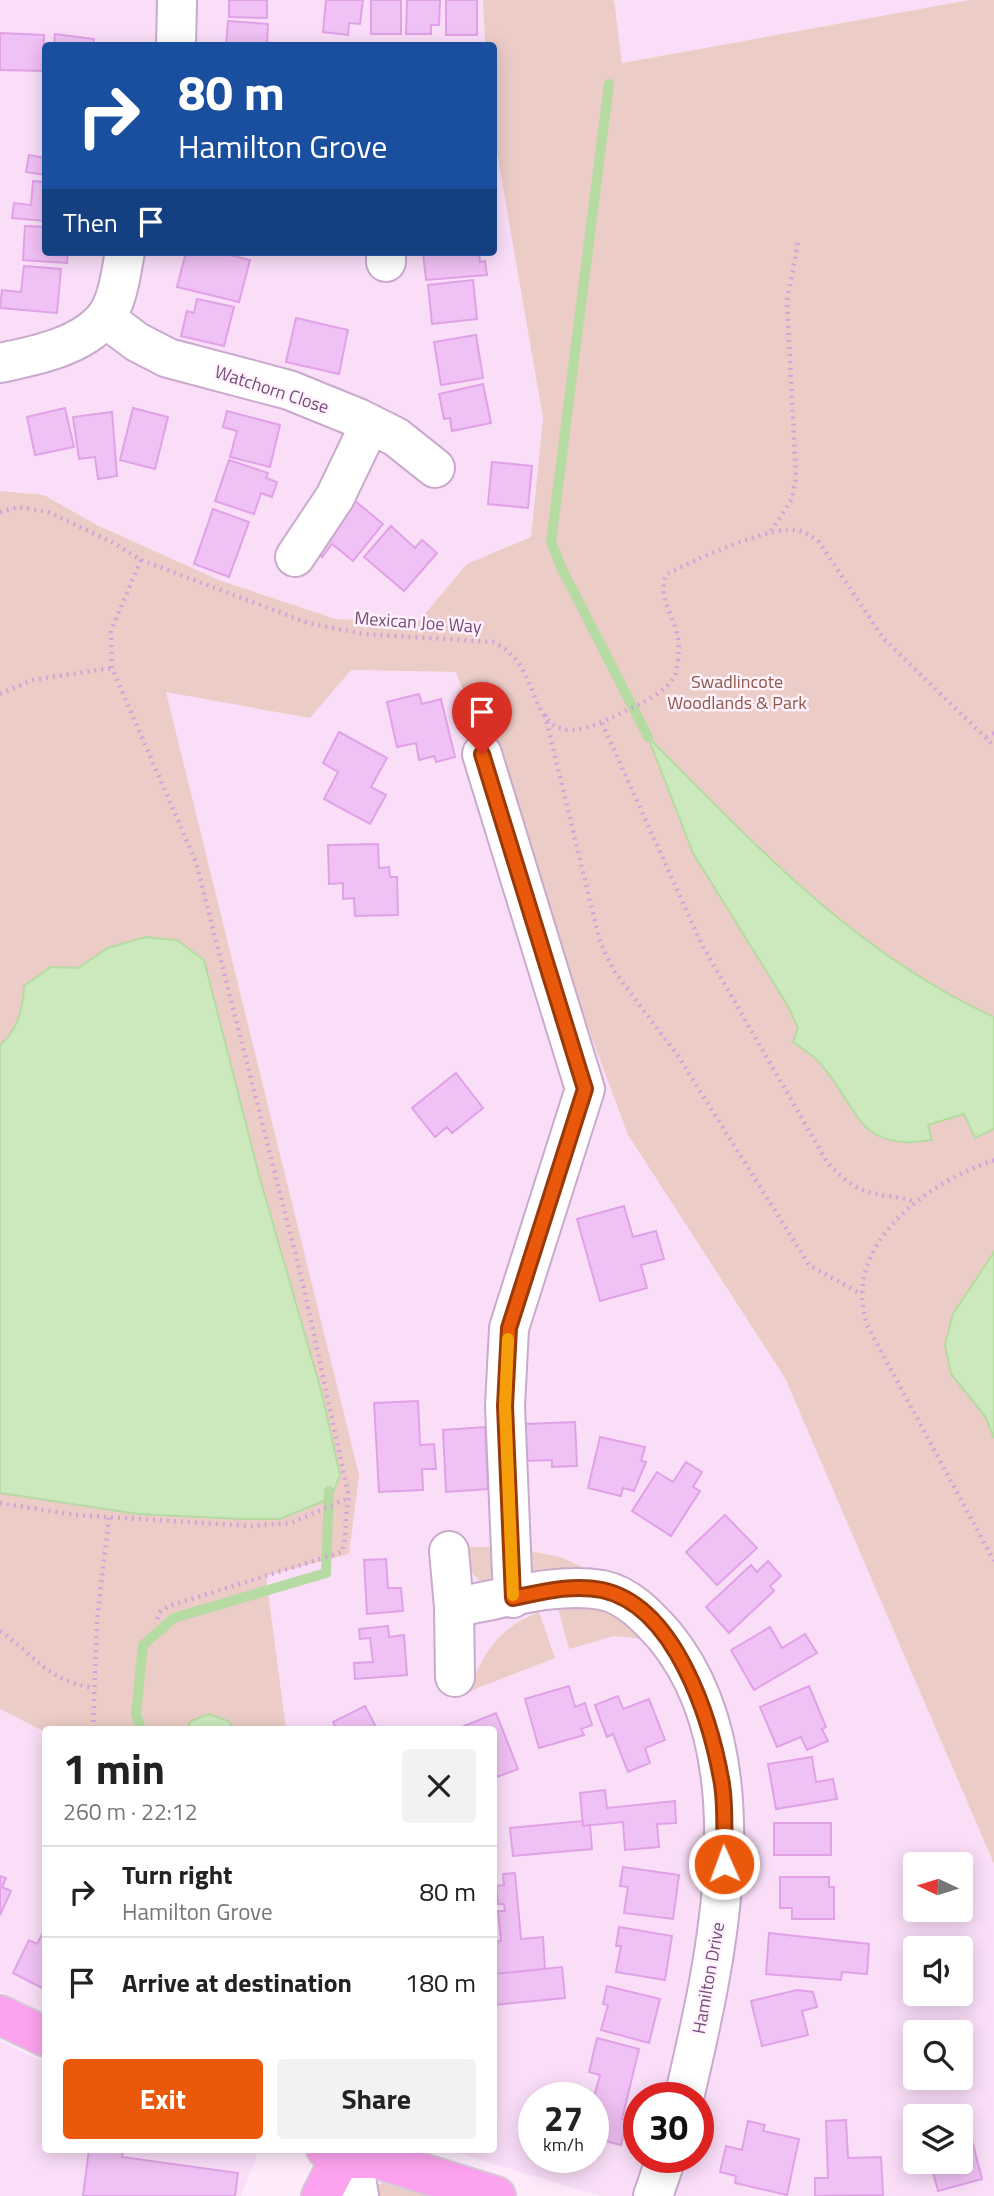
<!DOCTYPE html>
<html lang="en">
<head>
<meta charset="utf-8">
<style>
  body { margin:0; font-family:"Titillium Web",sans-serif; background:#f2f2f2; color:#222; height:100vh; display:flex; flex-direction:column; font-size:26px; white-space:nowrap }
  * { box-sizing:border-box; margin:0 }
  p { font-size:23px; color:#767676 }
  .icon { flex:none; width:38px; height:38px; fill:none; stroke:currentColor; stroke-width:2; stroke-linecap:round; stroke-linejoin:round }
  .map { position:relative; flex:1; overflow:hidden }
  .details { position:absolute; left:42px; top:1726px; width:455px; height:427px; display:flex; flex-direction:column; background:#fff; border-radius:7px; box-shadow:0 4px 18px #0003 }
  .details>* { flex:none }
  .banner { position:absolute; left:42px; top:42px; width:455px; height:214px; border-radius:7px; box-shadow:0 4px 18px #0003; background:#1a4fa0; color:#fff; overflow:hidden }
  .needle { width:46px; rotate:274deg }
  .controls { position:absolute; left:903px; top:1852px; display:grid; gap:14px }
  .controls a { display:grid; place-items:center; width:70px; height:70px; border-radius:7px; background:#fff; box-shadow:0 4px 18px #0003; font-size:35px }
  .speed { position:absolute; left:518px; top:2082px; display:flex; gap:14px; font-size:35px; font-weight:700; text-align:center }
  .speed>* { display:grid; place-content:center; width:91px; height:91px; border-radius:50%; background:#fff; box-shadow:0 4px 18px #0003; line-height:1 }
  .speed small { font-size:18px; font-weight:400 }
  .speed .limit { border:10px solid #d22; background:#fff; color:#111 }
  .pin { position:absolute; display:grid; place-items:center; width:60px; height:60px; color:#fff; margin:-72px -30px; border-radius:50% 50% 50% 0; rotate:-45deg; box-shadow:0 0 7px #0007 }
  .pin .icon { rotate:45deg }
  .me { position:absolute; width:77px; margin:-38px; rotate:358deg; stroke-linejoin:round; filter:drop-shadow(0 0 5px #0008) }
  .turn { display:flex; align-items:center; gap:24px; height:147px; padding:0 21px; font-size:32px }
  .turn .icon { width:91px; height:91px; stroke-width:2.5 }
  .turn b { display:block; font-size:49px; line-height:60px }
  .then { display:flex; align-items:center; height:66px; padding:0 21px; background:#0003; gap:14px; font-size:26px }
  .round { display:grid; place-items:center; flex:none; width:74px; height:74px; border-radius:7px; background:#f2f2f2 }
  .summary { display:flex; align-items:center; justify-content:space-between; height:119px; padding:0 21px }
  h1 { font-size:42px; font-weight:700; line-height:52px }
  .cta { display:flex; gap:14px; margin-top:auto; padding:14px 21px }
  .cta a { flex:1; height:80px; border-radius:7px; background:#ea580c; color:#fff; font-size:28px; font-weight:700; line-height:80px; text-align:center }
  .cta a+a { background:#f2f2f2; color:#222 }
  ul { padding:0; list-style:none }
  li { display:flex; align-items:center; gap:21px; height:91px; padding:0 21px; border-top:2px solid #e0e0e0 }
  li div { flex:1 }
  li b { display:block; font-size:26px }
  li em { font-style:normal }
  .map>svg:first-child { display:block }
  .residential { fill:#fadef8; fill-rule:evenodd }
  .green { fill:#ecccc7 }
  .water { fill:#cbe9bd; stroke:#b5dba3; stroke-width:2 }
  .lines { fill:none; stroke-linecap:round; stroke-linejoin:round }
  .stream { stroke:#b5dba3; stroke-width:10 }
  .building { fill:#f0c1f4; stroke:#e1a1e7; stroke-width:2 }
  .minor-casing { stroke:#caaacc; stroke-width:42 }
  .major-casing { stroke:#d6c9d7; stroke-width:42 }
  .path { stroke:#d5a3da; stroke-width:4.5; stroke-dasharray:2 5; stroke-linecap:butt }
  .minor { stroke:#fff; stroke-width:38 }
  .major { stroke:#fda2ef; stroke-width:38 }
  .route-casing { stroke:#983908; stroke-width:18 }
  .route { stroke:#ea580c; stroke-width:12 }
  .slow { stroke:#f59e0b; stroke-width:12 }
  .labels { text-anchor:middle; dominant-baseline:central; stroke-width:5; stroke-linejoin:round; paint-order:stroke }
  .street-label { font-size:18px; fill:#754c7a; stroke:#fff2fd }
  .park-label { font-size:18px; fill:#8d5848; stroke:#fff2fd }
</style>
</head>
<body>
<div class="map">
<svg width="994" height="2196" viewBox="0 0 994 2196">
  <rect width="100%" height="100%" fill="#fdebfb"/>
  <path class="residential" d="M0,0H483L485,45L46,46V252H494V127L543,418L531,537L467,564L417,623L336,619L219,580L97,525L44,495L0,491Z
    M614,0H969L622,63Z
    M351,670L457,672L628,1135L785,1378L994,1864V2196H600L444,2149H494V1729H286L266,1576L349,1554L166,691L310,718ZM915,1864H961V1909H915ZM915,1948H961V1993H915ZM915,2032H961V2077H915ZM534,2098H593V2158H534ZM639,2098H698V2158H639ZM915,2116H961V2161H915Z
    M0,1709L45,1732V2015L0,1991Z
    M0,2041L45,2063L46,2149H254L257,2157L241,2196H0Z"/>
  <path class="green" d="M483,0H614L622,63L969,0H994V1864L785,1378L628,1135L456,672L351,670L310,718L166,692L359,1475L349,1554L266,1576L286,1729H46L45,1732L0,1709V491L44,495L97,525L219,580L336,619L417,623L467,564L531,537L543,418L495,141L494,46L485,45Z
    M459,1547H500L499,1588C476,1584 467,1569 459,1547Z
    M521,1549L560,1557L596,1573L536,1588Z
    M574,1607C607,1610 620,1616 643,1639L614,1636L569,1649L558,1609Z
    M539,1612L555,1658L470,1691C482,1652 500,1627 539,1612Z
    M382,2183L430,2196H354L359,2190Z"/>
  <path class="water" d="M648,737C753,843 856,954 994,1017V1129L975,1138L964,1114L928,1125L932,1140C855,1153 860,1107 819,1062C812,1054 801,1048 793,1042L798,1028L788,1006L693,853Z
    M145,937L177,940L204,960L259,1175L322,1394L340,1475L331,1498L280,1519H241L138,1514L0,1493V1045C18,1030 23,1009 24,986L51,967L78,968L108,948Z
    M994,1252V1438L985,1416L951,1374L945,1345L953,1314Z
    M209,1714L228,1721L235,1729H186L191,1721Z"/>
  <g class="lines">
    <path class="stream" d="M609,84L551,542L562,569L648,737
      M141,1729L136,1714L143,1645L174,1618L326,1573L329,1491"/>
  </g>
  <path class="building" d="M229,0H267V18L229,17Z
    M326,0H363L360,24L349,23L348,35L323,32Z
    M371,0H401V34H371Z
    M407,0H440L439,25H431V34H406Z
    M446,0H477V35H446Z
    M228,21L268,24L267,46H226Z
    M0,33L44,35L43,71L0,70Z
    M55,34L94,39L93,46H54Z
    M29,155L46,158V175L26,172Z
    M33,181L46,182V221L12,218L14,203L31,205Z
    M25,226L46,227V252H68L67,263L23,260Z
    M186,252H217L250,260L239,302L177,287Z
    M423,252H479L480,262L485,261L487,275L426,280Z
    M24,266L61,269L57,313L0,308L2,290L21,292Z
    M473,280L477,319L432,324L428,285Z
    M197,299L234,307L224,346L181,336L187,311L194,313Z
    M296,318L348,330L339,374L286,362Z
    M476,335L483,378L441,385L434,342Z
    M483,384L491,423L452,431L450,418L444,419L439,394Z
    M65,408L74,447L35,455L27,417Z
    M133,408L168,417L155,469L120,460Z
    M227,411L280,425L270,467L230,457L237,431L223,427Z
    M112,412L117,476L98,479L95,457L79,459L73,417Z
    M229,460L268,473L266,478L277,482L272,497L261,493L254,514L215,501Z
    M492,462L532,466L528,508L488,504Z
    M349,496L383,524L353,561L332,544L322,557L308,546Z
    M213,509L249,522L229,577L194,564Z
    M391,526L415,548L422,540L437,553L404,591L364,557Z
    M419,694L422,704L441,699L455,757L436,762L434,756L419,760L416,743L397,747L387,702Z
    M339,732L387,758L371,787L386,795L370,824L324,799L338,772L323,763Z
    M378,844L379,868L389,867L390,877H397L398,915L355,916L354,898L343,899V883L329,884L328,845Z
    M456,1073L483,1108L452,1133L447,1127L435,1137L412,1108Z
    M624,1206L633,1237L656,1231L664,1259L641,1265L647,1288L600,1301L577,1219Z
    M418,1401L420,1445L434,1444L436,1469H422L423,1490L379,1492L374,1403Z
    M575,1422L577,1466L552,1467V1460L526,1461L525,1424Z
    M485,1427L488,1489L446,1492L443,1430Z
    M600,1437L645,1447L641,1461L646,1462L634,1491L623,1488L621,1496L588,1488Z
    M686,1462L702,1472L693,1487L700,1491L671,1536L632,1511L657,1472L673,1482Z
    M725,1515L757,1548L717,1585L686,1552Z
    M386,1559L388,1588H401L403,1611L367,1614L364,1560Z
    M768,1561L781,1576L770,1586L774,1591L729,1633L706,1607L751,1565L757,1572Z
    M388,1626L389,1637L404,1635L407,1675L355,1679L354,1663L373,1662L370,1638L360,1639L359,1629Z
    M770,1627L782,1648L805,1634L817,1653L754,1690L731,1650Z
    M569,1686L575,1707L585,1703L592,1725L581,1729L584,1735L539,1748L525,1699Z
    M809,1686L826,1727L822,1729L828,1741L807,1750L801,1737L777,1747L760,1707Z
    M618,1696L623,1709L649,1699L665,1740L645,1748L650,1763L628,1772L613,1734L607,1737L595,1705Z
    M365,1706L377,1729H336L333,1722Z
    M496,1713L518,1769L497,1777L494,1768V1729H457Z
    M812,1757L816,1782L833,1779L837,1799L776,1809L768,1764Z
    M605,1790L607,1808L675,1801L676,1823L657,1824L659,1847L625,1850L623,1822L583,1826L580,1793Z
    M583,1821V1826L590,1825L592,1849L513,1856L510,1828Z
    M774,1823H831V1855H774Z
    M623,1867L679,1875L673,1919L624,1913L628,1887L620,1886Z
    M515,1873L521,1939L543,1937L545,1969L494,1974V1942L501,1941L498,1911H505L504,1904H498L496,1886L504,1885L503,1874Z
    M0,1876L6,1878L2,1887L11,1891L0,1915Z
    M780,1877H829V1887H834V1919H792V1908H780Z
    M46,1927V1990L13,1973L29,1940L37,1944Z
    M619,1927L672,1936L665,1980L616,1972L621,1946H616Z
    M769,1933L869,1944L867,1974L842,1972L841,1980L766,1974Z
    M562,1967L565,1998L494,2005V1974Z
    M607,1986L660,1999L649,2043L601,2030L608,2005L603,2004Z
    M797,1990L813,1992L817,2007L802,2011L808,2035L762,2046L751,2001Z
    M597,2038L639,2049L622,2119L627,2120L621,2145L593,2138V2100L600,2075L589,2072Z
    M846,2120L848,2158L881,2157L883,2195L815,2196V2178H828L826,2121Z
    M748,2121L765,2125L763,2131L799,2139L787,2195L735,2183L736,2176L720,2172L726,2146L742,2150Z
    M973,2144L982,2179L938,2191L930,2161H961V2148Z
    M89,2149H123L122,2157L238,2173L235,2196H83Z"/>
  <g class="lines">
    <defs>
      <path id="minor" d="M176,46L177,0
        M386,252V262
        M105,318L137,342L168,358L289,390L358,418L396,437L435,468
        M0,363C34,356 80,347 104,319C118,303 121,272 125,252
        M295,557L335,497L370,424
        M482,754L585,1089L509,1328L505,1406L513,1598
        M449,1551L454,1607L455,1677
        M454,1607C501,1600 554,1582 602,1590C628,1595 648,1617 665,1636C764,1757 716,1961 684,2098
        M353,2159L359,2196
        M653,2196L666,2158"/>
      <path id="major" d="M0,2015L46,2037
        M326,2149L340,2159H377L496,2196
        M321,2196L340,2159"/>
    </defs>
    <use href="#minor" class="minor-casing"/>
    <use href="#major" class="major-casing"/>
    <path class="path" d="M0,512L19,507L48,512L114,543L141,560L308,623L364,634L493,642C553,667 516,767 617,715C637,705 662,696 675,676C678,665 680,649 678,638C674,616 656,595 667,574C692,561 769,526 795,530C805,531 811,536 819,542L884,639L994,746
      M771,531L792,499L796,477L787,301L798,242
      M141,560L111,630L112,668L196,862L304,1288L349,1498C344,1517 348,1532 342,1552L169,1606L160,1612L155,1624
      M0,694L32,680L112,668
      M545,715L600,942L614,971L678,1056L809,1265L861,1294
      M602,723L702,945L827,1162C839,1175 853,1189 872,1193C887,1197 900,1196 915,1202
      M986,737L994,733
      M994,1160C927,1183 841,1244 867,1325L994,1561
      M0,1503L75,1515L251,1526L291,1523L349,1498
      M0,1631C37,1657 46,1680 94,1688
      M93,1729L97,1620L109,1517"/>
    <use href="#minor" class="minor"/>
    <use href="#major" class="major"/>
  </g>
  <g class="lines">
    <defs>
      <path id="route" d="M482,754L585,1089L509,1328L505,1406L513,1598C542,1592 572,1584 602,1590C676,1606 711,1720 722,1784C726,1810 724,1838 724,1864"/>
    </defs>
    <use href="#route" class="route-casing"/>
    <use href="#route" class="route"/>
    <path class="slow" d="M508,1339L505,1406L513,1595"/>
  </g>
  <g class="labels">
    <g class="street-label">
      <text transform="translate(272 389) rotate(18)">Watchorn Close</text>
      <text transform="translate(418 622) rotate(4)">Mexican Joe Way</text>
      <text transform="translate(708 1978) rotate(-80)">Hamilton Drive</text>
    </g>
    <g class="park-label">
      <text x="737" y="681">Swadlincote<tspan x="737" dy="21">Woodlands &amp; Park</tspan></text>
    </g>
  </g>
</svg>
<div class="controls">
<a><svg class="needle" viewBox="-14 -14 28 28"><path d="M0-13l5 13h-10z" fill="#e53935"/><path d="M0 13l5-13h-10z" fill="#767676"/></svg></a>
<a><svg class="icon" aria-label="sound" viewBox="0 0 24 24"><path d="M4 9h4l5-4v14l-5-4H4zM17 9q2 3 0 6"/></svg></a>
<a><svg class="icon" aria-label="search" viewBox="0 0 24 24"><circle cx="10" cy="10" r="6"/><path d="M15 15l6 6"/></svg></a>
<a><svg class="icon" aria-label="layers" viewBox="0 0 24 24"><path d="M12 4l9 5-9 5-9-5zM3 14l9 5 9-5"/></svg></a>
</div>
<div class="speed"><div>27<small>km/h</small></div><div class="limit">30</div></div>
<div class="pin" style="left:482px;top:754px;background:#d93025"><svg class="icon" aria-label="arrive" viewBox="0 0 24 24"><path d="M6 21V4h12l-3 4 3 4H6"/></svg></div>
<svg class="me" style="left:724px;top:1864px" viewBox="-20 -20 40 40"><circle r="17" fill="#ea580c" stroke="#fff" stroke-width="3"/><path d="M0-11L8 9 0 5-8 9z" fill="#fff"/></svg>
<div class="banner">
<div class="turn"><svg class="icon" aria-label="right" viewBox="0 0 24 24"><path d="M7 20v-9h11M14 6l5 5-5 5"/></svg><div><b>80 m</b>Hamilton Grove</div></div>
<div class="then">Then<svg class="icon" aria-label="arrive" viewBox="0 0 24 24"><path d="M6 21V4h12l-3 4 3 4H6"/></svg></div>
</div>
<section class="details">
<div class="summary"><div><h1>1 min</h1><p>260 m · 22:12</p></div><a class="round"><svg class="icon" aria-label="close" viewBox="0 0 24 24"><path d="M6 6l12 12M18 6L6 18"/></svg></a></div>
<ul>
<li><svg class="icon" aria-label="right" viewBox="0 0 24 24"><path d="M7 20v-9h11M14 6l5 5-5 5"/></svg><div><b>Turn right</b><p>Hamilton Grove</p></div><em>80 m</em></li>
<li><svg class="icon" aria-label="arrive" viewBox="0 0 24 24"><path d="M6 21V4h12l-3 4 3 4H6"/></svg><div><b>Arrive at destination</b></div><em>180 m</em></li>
</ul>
<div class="cta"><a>Exit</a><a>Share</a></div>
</section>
</div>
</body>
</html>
